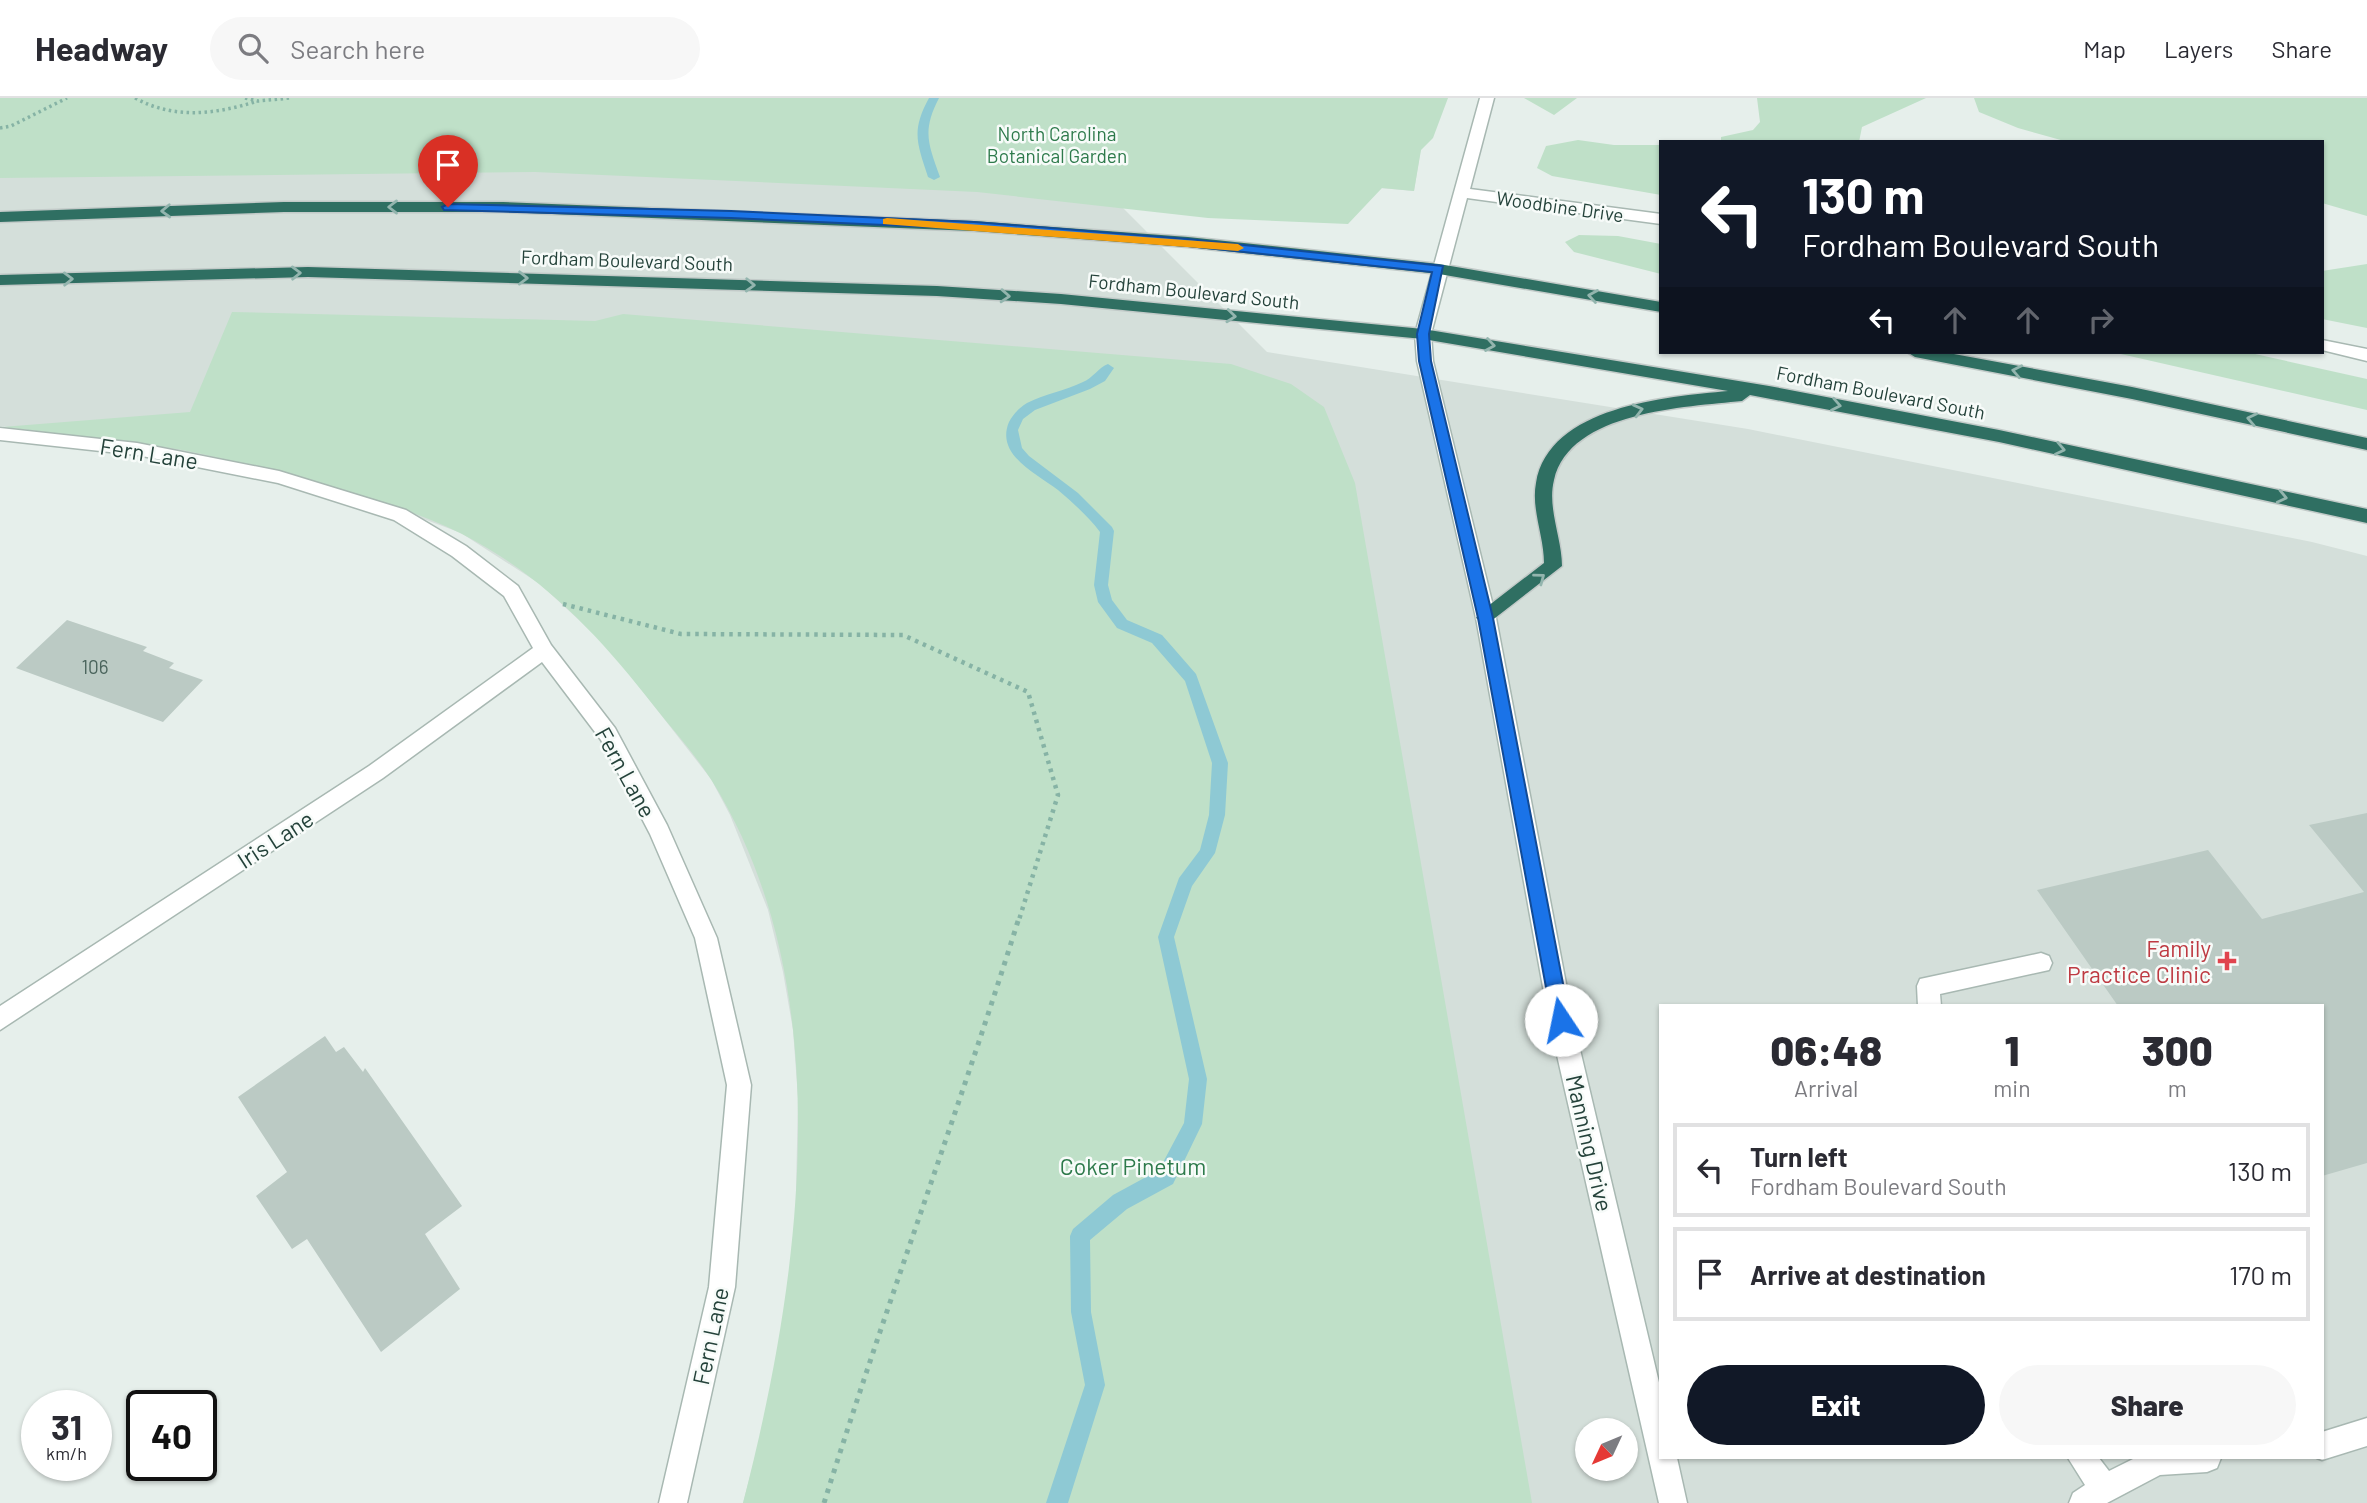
<!DOCTYPE html>
<html lang="en">
<head>
<meta charset="utf-8">
<style>
  body { margin:0; font-family:Barlow,sans-serif; background:#f7f7f7; color:#2b2b33; height:100vh; display:flex; flex-direction:column; font-size:26px; white-space:nowrap }
  * { box-sizing:border-box; margin:0 }
  p { font-size:23px; color:#7c7c81 }
  .icon { flex:none; width:38px; height:38px; fill:none; stroke:currentColor; stroke-width:2; stroke-linecap:round; stroke-linejoin:round }
  .map { position:relative; flex:1; overflow:hidden }
  .details { position:absolute; left:1659px; top:906px; width:665px; height:455px; display:flex; flex-direction:column; background:#fff; border-radius:0px; box-shadow:0 2px 5px #0004 }
  .details>* { flex:none }
  .banner { position:absolute; left:1659px; top:42px; width:665px; height:214px; border-radius:0px; box-shadow:0 2px 5px #0004; background:#111827; color:#fff; overflow:hidden }
  .needle { width:46px; rotate:226deg }
  .tools { position:absolute; left:1575px; top:1320px; display:grid; gap:14px }
  .tools a { display:grid; place-items:center; width:63px; height:63px; border-radius:50%; background:#fff; box-shadow:0 2px 5px #0004; font-size:35px }
  .speed { position:absolute; left:21px; top:1292px; display:flex; gap:14px; font-size:35px; font-weight:700; text-align:center }
  .speed>* { display:grid; place-content:center; width:91px; height:91px; border-radius:50%; background:#fff; box-shadow:0 2px 5px #0004; line-height:1 }
  .speed small { font-size:18px; font-weight:400 }
  .speed .limit { border:4px solid #111; border-radius:10px; background:#fff; color:#111 }
  .pin { position:absolute; display:grid; place-items:center; width:60px; height:60px; color:#fff; margin:-72px -30px; border-radius:50% 50% 50% 0; rotate:-45deg; box-shadow:0 0 7px #0007 }
  .pin .icon { rotate:45deg }
  .me { position:absolute; width:77px; margin:-38px; rotate:349deg; stroke-linejoin:round; filter:drop-shadow(0 0 5px #0008) }
  .turn { display:flex; align-items:center; gap:24px; height:147px; padding:0 28px; font-size:32px }
  .turn .icon { width:91px; height:91px; stroke-width:2.5 }
  .turn b { display:block; font-size:49px; line-height:60px }
  .lanes { display:flex; align-items:center; height:66px; padding:0 28px; background:#0003; justify-content:center; gap:35px; direction:ltr }
  .lanes .off { opacity:.35 }
  .eta { display:flex; justify-content:space-evenly; align-items:center; height:119px; text-align:center }
  .eta b { font-size:42px; font-weight:800; line-height:49px }
  .action { display:flex; gap:14px; margin-top:auto; padding:14px 28px }
  .action a { flex:1; height:80px; border-radius:42px; background:#111827; color:#fff; font-size:28px; font-weight:800; line-height:80px; text-align:center }
  .action a+a { background:#f7f7f7; color:#2b2b33 }
  ul { padding:0; list-style:none }
  li { display:flex; align-items:center; gap:21px; height:94px; margin:0 14px 10px; padding:0 14px; border:4px solid #e1e1e2; border-radius:0px }
  li div { flex:1 }
  li b { display:block; font-size:26px }
  li em { font-style:normal }
  header { display:flex; align-items:center; gap:42px; box-sizing:border-box; height:98px; padding:0 35px; background:#fff; border-bottom:2px solid #e1e1e2 }
  header strong { font-size:33px }
  nav { display:flex; gap:38px; margin-inline-start:auto; font-size:24px }
  .search { width:490px; height:63px; background:#f7f7f7; display:flex; align-items:center; gap:18px; box-sizing:border-box; padding:0 24px; border-radius:38px; color:#7c7c81; font-size:26px }
  .map>svg:first-child { display:block }
  .built { fill:#d4dfda; fill-rule:evenodd }
  .green { fill:#bfe0c8 }
  .lines { fill:none; stroke-linecap:round; stroke-linejoin:round }
  .stream { fill:#8ec9d4; fill-rule:evenodd }
  .building { fill:#bbcac4 }
  .minor-casing { stroke:#a8b8b2; stroke-width:3 }
  .highway-casing { stroke:#c2cac8; stroke-width:3 }
  .path-far2 { stroke:#86b3a5; stroke-width:3.5; stroke-dasharray:2.5 3.5; stroke-linecap:butt }
  .path-far1 { stroke:#86b3a5; stroke-width:4.5; stroke-dasharray:3.5 5; stroke-linecap:butt }
  .path { stroke:#86b3a5; stroke-width:5; stroke-dasharray:4.5 6; stroke-linecap:butt }
  .minor { fill:#fff; fill-rule:evenodd }
  .highway { fill:#2f6f62; fill-rule:evenodd }
  .oneway { stroke:#93b5ae }
  .route { fill:#1a73e8; stroke:#114b97; stroke-width:2 }
  .slow { fill:#f59e0b }
  .health-dot { fill:#e0444e; stroke:#f7fbf9; stroke-width:2.5 }
  .labels { text-anchor:middle; dominant-baseline:central; stroke-width:5; stroke-linejoin:round; paint-order:stroke }
  .far-park-label { font-size:19px; fill:#2d7a4b; stroke:#f7fbf9 }
  .far-street-label { font-size:19px; fill:#24423a; stroke:#f7fbf9 }
  .number-label { font-size:19px; fill:#4a645c }
  .street-label { font-size:23px; fill:#24423a; stroke:#f7fbf9 }
  .health-label { font-size:23px; fill:#be3a42; stroke:#f7fbf9; text-anchor:end }
  .park-label { font-size:23px; fill:#2d7a4b; stroke:#f7fbf9 }
</style>
</head>
<body>
<header>
<strong>Headway</strong>
<div class="search"><svg class="icon" aria-label="search" viewBox="0 0 24 24"><circle cx="10" cy="10" r="6"/><path d="M15 15l6 6"/></svg>Search here</div>
<nav><a>Map</a><a>Layers</a><a>Share</a></nav>
</header>
<div class="map">
<svg width="2367" height="1405" viewBox="0 0 2367 1405">
  <rect width="100%" height="100%" fill="#e6efeb"/>
  <path class="built" d="M0,0H1429L1414,93L1112,66L1108,95L1267,254L1748,331L2312,444L2367,458V1405H743L764,1325L784,1222L795,1138L798,1000L793,932L783,874L768,812L730,717L711,681L608,549L540,486L461,435L365,399L227,362L144,346L0,328ZM1661,908H2322V1360H1661ZM1587,1332H1626V1370H1587Z"/>
  <path class="green" d="M0,0H1448L1433,40L1421,52L1414,93L1382,90L1348,126L1208,120L977,94L535,74L0,80Z
    M1524,0H1577L1554,17Z
    M1757,0H1926L1862,29L1859,44H1721V39L1753,32L1760,24Z
    M1974,0H2367V118L2322,105V44H2068L2018,30L1979,14Z
    M1578,42L1614,47H1661V97L1552,78L1537,70L1546,48Z
    M1579,137L1618,138L1661,146V176L1574,154L1565,144Z
    M2367,166V230L2322,221V173Z
    M232,214L595,223L623,216L1231,266L1291,286L1324,309L1355,385L1532,1405H743C801,1180 842,892 712,683C695,656 673,632 654,608C599,537 542,477 462,436C417,413 368,401 320,387C274,374 229,361 182,352C123,342 62,336 2,329L190,314Z
    M2112,254H2246L2367,281V312Z"/>
  <g class="lines">
    <path class="stream" d="M929,0H939C922,33 928,45 940,79L934,82L928,79C917,45 911,33 929,0Z
      M1108,266L1114,270L1105,283L1090,291L1035,312L1023,321L1018,332L1022,350L1029,358L1078,395L1112,429L1114,433L1108,487L1112,502L1127,522L1162,537L1196,576L1228,665L1225,717L1215,755L1192,788L1174,839L1207,981L1202,1026L1173,1086L1127,1111L1090,1142L1091,1214L1105,1287L1068,1405H1046L1085,1287L1071,1214L1070,1138L1073,1131L1113,1097L1159,1072L1184,1025L1189,981L1158,839L1179,780L1200,752L1209,717L1212,665L1185,583L1152,545L1117,530L1098,504L1094,487L1100,434C1088,418 1073,405 1058,392C1037,376 995,357 1009,324C1013,316 1019,310 1027,305C1044,296 1065,293 1083,284C1093,280 1099,269 1108,266Z"/>
  </g>
  <path class="building" d="M67,522L147,549L143,553L174,565L169,570L203,582L163,624L16,570Z
    M2367,715V1065L2322,1078V908H2118L2037,792L2208,752L2262,821L2364,794L2309,727Z
    M325,938L336,954L344,949L363,974L365,970L462,1108L425,1136L460,1191L381,1254L307,1141L292,1151L256,1098L287,1074L238,999Z"/>
  <g class="lines">
    <defs>
      <path id="minor" d="M1480,0H1494L1470,91L1661,116V126L1467,100L1431,236L1433,263L1496,520L1573,922L1661,1293V1360H1677L1687,1405H1659L1549,922L1476,520L1417,263L1415,236Z
        M2322,242L2367,251V263L2322,252Z
        M0,330L137,345L279,373L406,412L466,448L518,488L551,547L615,630L667,727L717,840L751,987L735,1189L687,1405H659L709,1189L727,987L695,840L650,736L601,642L542,564L383,680L0,932V908L369,668L533,550L504,498L452,458L394,422L278,385L137,357L0,342Z
        M2041,855L2049,858L2052,865L2049,872L1940,896L1941,908H1918L1917,888L1920,881Z
        M2367,1320V1348L2322,1362L2317,1360H2322V1334Z
        M2068,1360H2099L2109,1373L2135,1360H2221L2217,1370L2207,1374L2160,1377L2107,1405H2069L2073,1395L2085,1387Z"/>
      <path id="highway" d="M284,104H503L974,123L1188,139L1439,166L1661,204V214L1439,176L1188,149L974,133L503,114H284L0,124V114Z
        M308,169L937,188L1061,196L1423,231L1769,288L1999,332L2367,411V425L1999,344L1750,297L1742,303C1686,309 1570,313 1554,382C1547,410 1562,440 1562,468L1486,527L1476,520L1479,515L1544,465C1544,438 1531,411 1536,385C1549,308 1666,299 1728,293L1423,241L1061,206L937,198L308,179L0,187V177Z
        M1907,254H1943L2132,289L2367,340V352L2132,301L1915,259Z"/>
    </defs>
    <use href="#minor" class="minor-casing"/>
    <use href="#highway" class="highway-casing"/>
    <path class="path-far2" d="M135,0C175,22 216,16 258,3
      M245,0L258,3L290,0
      M0,30L11,28L67,0"/>
    <path class="path-far1" d="M563,506L681,536L903,537L1028,594L1058,697L1018,825"/>
    <path class="path" d="M824,1405C885,1210 957,1018 1018,823"/>
    <use href="#minor" class="minor"/>
    <use href="#highway" class="highway"/>
  </g>
  <defs><path id="oneway-chevron" d="M-2-3.5L2.5 0L-2 3.5" fill="none" stroke-width="1.6" stroke-linecap="round" stroke-linejoin="round" transform="scale(1.75)"/></defs>
  <g class="oneway">
    <use href="#oneway-chevron" transform="translate(393 109) rotate(-180)"/>
    <use href="#oneway-chevron" transform="translate(166 113) rotate(178)"/>
    <use href="#oneway-chevron" transform="translate(296 175) rotate(-1)"/>
    <use href="#oneway-chevron" transform="translate(523 180) rotate(1)"/>
    <use href="#oneway-chevron" transform="translate(68 181) rotate(-1)"/>
    <use href="#oneway-chevron" transform="translate(750 187) rotate(2)"/>
    <use href="#oneway-chevron" transform="translate(1005 198) rotate(4)"/>
    <use href="#oneway-chevron" transform="translate(1593 198) rotate(-171)"/>
    <use href="#oneway-chevron" transform="translate(1231 218) rotate(6)"/>
    <use href="#oneway-chevron" transform="translate(1490 247) rotate(9)"/>
    <use href="#oneway-chevron" transform="translate(2017 273) rotate(-169)"/>
    <use href="#oneway-chevron" transform="translate(1836 307) rotate(11)"/>
    <use href="#oneway-chevron" transform="translate(1638 312) rotate(-14)"/>
    <use href="#oneway-chevron" transform="translate(2252 321) rotate(-168)"/>
    <use href="#oneway-chevron" transform="translate(2060 351) rotate(12)"/>
    <use href="#oneway-chevron" transform="translate(2282 399) rotate(13)"/>
    <use href="#oneway-chevron" transform="translate(1540 480) rotate(-37)"/>
  </g>
  <path class="route" d="M448,106L731,113L974,124L1188,141L1443,168L1429,236L1431,263L1493,520L1570,922L1567,927L1561,930L1555,927L1552,922L1478,520L1419,263L1417,236L1432,174L1188,148L974,131L731,120L444,112L442,109Z"/>
  <path class="slow" d="M887,120L1238,146L1244,150L1238,153L883,126V121Z"/>
  <path class="health-dot" d="M2223.5 852.5h7v7h7v7h-7v7h-7v-7h-7v-7h7z"/>
  <g class="labels">
    <g class="far-park-label">
      <text x="1057" y="35">North Carolina<tspan x="1057" dy="22">Botanical Garden</tspan></text>
    </g>
    <g class="far-street-label">
      <text transform="translate(1560 108) rotate(8)">Woodbine Drive</text>
      <text transform="translate(627 162) rotate(2)">Fordham Boulevard South</text>
      <text transform="translate(1194 193) rotate(6)">Fordham Boulevard South</text>
      <text transform="translate(1881 294) rotate(11)">Fordham Boulevard South</text>
    </g>
    <g class="number-label">
      <text x="95" y="568">106</text>
    </g>
    <g class="street-label">
      <text transform="translate(149 355) rotate(9)">Fern Lane</text>
      <text transform="translate(626 674) rotate(61)">Fern Lane</text>
      <text transform="translate(275 741) rotate(-33)">Iris Lane</text>
      <text transform="translate(1590 1045) rotate(77)">Manning Drive</text>
      <text transform="translate(710 1238) rotate(-78)">Fern Lane</text>
    </g>
    <g class="health-label">
      <text x="2211" y="850">Family<tspan x="2211" dy="26">Practice Clinic</tspan></text>
    </g>
    <g class="park-label">
      <text x="1133" y="1068">Coker Pinetum</text>
    </g>
  </g>
</svg>
<div class="tools">
<a><svg class="needle" viewBox="-14 -14 28 28"><path d="M0-13l5 13h-10z" fill="#e53935"/><path d="M0 13l5-13h-10z" fill="#7c7c81"/></svg></a>
</div>
<div class="speed"><div>31<small>km/h</small></div><div class="limit">40</div></div>
<div class="pin" style="left:448px;top:109px;background:#d93025"><svg class="icon" aria-label="arrive" viewBox="0 0 24 24"><path d="M6 21V4h12l-3 4 3 4H6"/></svg></div>
<svg class="me" style="left:1561px;top:922px" viewBox="-20 -20 40 40"><circle r="19" fill="#fff"/><path d="M0-13L10 11 0 6-10 11z" fill="#1a73e8"/></svg>
<div class="banner">
<div class="turn"><svg class="icon" aria-label="left" viewBox="0 0 24 24"><path d="M17 20v-9H6M10 6l-5 5 5 5"/></svg><div><b>130 m</b>Fordham Boulevard South</div></div>
<div class="lanes"><svg class="icon" aria-label="left" viewBox="0 0 24 24"><path d="M17 20v-9H6M10 6l-5 5 5 5"/></svg><svg class="icon off" aria-label="ahead" viewBox="0 0 24 24"><path d="M12 20V5M6 11l6-6 6 6"/></svg><svg class="icon off" aria-label="ahead" viewBox="0 0 24 24"><path d="M12 20V5M6 11l6-6 6 6"/></svg><svg class="icon off" aria-label="right" viewBox="0 0 24 24"><path d="M7 20v-9h11M14 6l5 5-5 5"/></svg></div>
</div>
<section class="details">
<div class="eta">
<div><b>06:48</b><p>Arrival</p></div>
<div><b>1</b><p>min</p></div>
<div><b>300</b><p>m</p></div>
</div>
<ul>
<li><svg class="icon" aria-label="left" viewBox="0 0 24 24"><path d="M17 20v-9H6M10 6l-5 5 5 5"/></svg><div><b>Turn left</b><p>Fordham Boulevard South</p></div><em>130 m</em></li>
<li><svg class="icon" aria-label="arrive" viewBox="0 0 24 24"><path d="M6 21V4h12l-3 4 3 4H6"/></svg><div><b>Arrive at destination</b></div><em>170 m</em></li>
</ul>
<div class="action"><a>Exit</a><a>Share</a></div>
</section>
</div>
</body>
</html>
